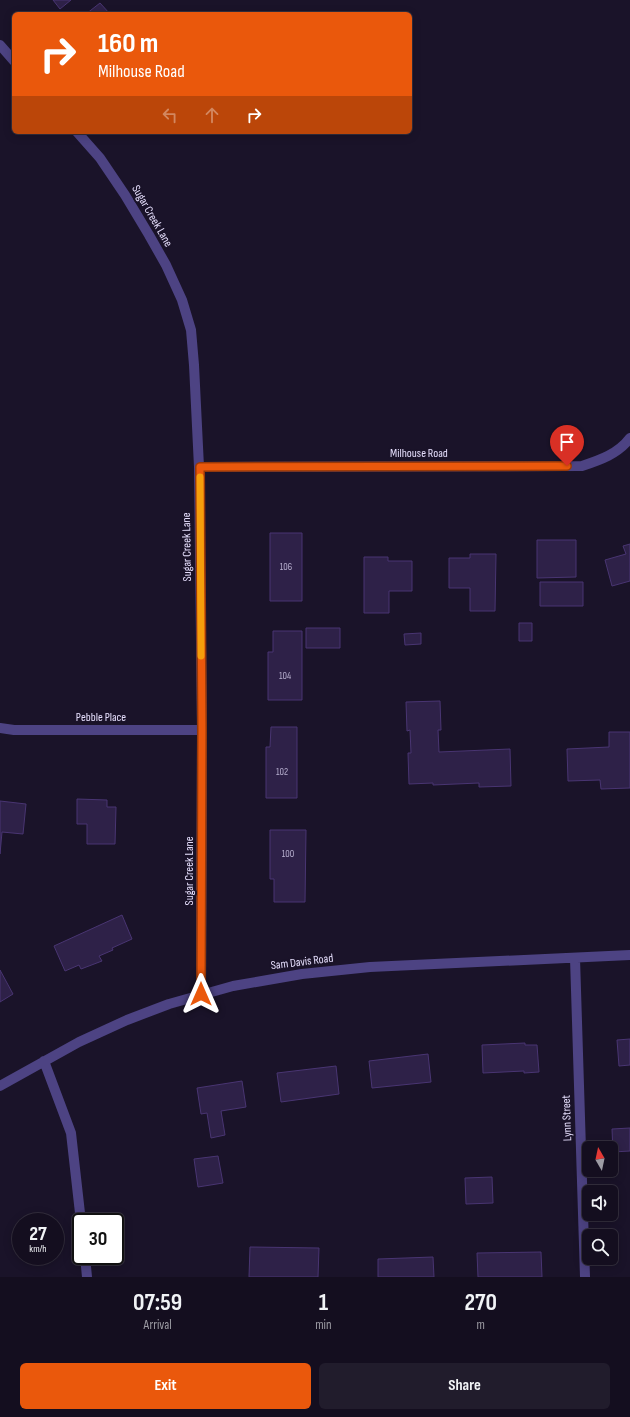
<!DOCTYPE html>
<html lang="en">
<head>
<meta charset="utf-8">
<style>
  body { margin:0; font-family:"Sofia Sans Condensed",sans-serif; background:#211c2c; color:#f1f3f6; height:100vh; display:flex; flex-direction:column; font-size:15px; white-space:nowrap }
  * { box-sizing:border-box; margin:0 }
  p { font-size:13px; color:#9d9ca4 }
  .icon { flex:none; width:22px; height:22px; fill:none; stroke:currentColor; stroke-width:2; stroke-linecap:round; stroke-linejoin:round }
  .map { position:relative; height:1277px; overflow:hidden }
  .drawer { display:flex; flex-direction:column; background:#140e1f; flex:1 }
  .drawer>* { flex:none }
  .hud { position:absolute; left:12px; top:12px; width:400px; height:122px; border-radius:6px; box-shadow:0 2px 10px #0003,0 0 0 1px #332e3d; background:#ea580c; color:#fff; overflow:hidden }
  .needle { width:26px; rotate:351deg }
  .buttons { position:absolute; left:582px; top:1141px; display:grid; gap:8px }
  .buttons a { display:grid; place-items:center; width:36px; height:36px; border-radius:6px; background:#140e1f; box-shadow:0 2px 10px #0003,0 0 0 1px #332e3d; font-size:20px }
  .speed { position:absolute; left:12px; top:1213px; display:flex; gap:8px; font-size:20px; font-weight:700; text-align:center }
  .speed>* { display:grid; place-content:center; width:52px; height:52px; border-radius:50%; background:#140e1f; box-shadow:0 2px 10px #0003,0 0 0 1px #332e3d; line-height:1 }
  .speed small { font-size:10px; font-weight:400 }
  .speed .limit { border:2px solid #111; border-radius:6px; background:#fff; color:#111 }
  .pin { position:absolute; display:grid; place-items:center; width:34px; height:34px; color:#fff; margin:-41px -17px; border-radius:50% 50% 50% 0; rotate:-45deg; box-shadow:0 0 4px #0007 }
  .pin .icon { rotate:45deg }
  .me { position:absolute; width:44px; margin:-22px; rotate:0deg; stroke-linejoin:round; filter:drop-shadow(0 0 3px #0008) }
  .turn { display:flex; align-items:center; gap:14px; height:84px; padding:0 20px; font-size:18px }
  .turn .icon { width:52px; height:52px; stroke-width:2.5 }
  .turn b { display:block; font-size:28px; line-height:34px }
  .lanes { display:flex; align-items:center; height:38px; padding:0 20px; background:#0003; justify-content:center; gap:20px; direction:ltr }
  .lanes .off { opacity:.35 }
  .eta { display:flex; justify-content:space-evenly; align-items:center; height:68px; text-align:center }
  .eta b { font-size:24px; font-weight:700; line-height:28px }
  .cta { display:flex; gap:8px; margin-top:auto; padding:8px 20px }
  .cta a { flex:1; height:46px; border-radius:6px; background:#ea580c; color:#fff; font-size:16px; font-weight:700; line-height:46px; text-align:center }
  .cta a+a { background:#211c2c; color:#f1f3f6 }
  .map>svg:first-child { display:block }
  .building { fill:#2e2148; stroke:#493572 }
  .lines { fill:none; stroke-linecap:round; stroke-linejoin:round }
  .minor { stroke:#4d4383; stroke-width:10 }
  .route-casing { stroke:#983908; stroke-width:10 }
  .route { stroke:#ea580c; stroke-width:7 }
  .slow { stroke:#f59e0b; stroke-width:7 }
  .labels { text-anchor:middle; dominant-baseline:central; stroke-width:4; stroke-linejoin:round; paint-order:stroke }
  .number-label { font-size:10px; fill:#b7afcf }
  .street-label { font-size:12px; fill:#e5defc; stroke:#1a1329 }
</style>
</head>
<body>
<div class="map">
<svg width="630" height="1277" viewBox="0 0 630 1277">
  <rect width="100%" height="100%" fill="#1a1329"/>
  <path class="building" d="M53,0H71L60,9Z
    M100,3L110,14H86Z
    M270,533H302V601H270Z
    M537,540H576V577L537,578Z
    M630,544V581L612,586L605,560L626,554L623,546Z
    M470,554H496L495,611H470V588H449V558H470Z
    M364,557H388V561H412V591H389V613H364Z
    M540,582H583V606H540Z
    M519,623H532V641H519Z
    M306,628H340V648H306Z
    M273,631H302V700H268V652H273Z
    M421,633V644L405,645L404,634Z
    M440,701L441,730H438L439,752L510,749L511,786L479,787V783L433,785V783L409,784L408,753H411L410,730L407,731L406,702Z
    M271,727H297V798H266V747H270Z
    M609,732H630V788L601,789L600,780L568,781L567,749L609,747Z
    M77,799L107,800V807H116L115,844H87V824H77Z
    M0,801L26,804L23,834L2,832L0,854Z
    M270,830H306L305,902H274V879H270Z
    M122,915L132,939L112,948L113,950L99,956L102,961L81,969L79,965L65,971L54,946Z
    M0,970L13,994L0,1002Z
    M630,1039V1065L619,1066L617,1040Z
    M525,1043V1045H537L539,1072L524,1073V1071L483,1073L482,1045Z
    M428,1054L431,1082L372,1088L369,1061Z
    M336,1066L339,1094L281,1102L277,1073Z
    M242,1081L246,1107L221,1111L225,1135L211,1138L207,1113L201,1114L197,1088Z
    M630,1128V1151L613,1152L612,1129Z
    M218,1156L223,1183L198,1187L194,1159Z
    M492,1177L493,1203L466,1204L465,1178Z
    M250,1247L319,1248L318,1277H249Z
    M541,1252L542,1277H478L477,1253Z
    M433,1257L434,1277H378V1259Z"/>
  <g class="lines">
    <path class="minor" d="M0,45L14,61
      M77,132L100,158L125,195L149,235L166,265L182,300L191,330L194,365L199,467L202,730L201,994
      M199,467L582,466C600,460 618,454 630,438
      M0,728L14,730H202
      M575,958L585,1277
      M44,1061L71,1133L81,1222
      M0,1086L79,1042L127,1020L169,1004L233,986L302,974L370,967L630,955
      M85,1256L87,1277"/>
  </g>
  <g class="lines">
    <defs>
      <path id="route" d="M201,994L202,730L200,467L567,466"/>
    </defs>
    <use href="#route" class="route-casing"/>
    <use href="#route" class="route"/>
    <path class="slow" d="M200,477L201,656"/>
  </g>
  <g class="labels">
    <g class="number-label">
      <text x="286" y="567">106</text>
      <text x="285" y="676">104</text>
      <text x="282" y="772">102</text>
      <text x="288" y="854">100</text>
    </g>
    <g class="street-label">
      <text transform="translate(152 216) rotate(60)">Sugar Creek Lane</text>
      <text x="419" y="453">Milhouse Road</text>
      <text transform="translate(187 547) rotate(-91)">Sugar Creek Lane</text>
      <text x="101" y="717">Pebble Place</text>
      <text transform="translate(189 871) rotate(-90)">Sugar Creek Lane</text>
      <text transform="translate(302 962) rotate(-7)">Sam Davis Road</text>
      <text transform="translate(567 1118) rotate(-92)">Lynn Street</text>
    </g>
  </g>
</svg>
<div class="buttons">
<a><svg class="needle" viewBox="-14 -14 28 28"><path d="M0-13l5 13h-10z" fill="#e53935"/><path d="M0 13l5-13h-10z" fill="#9d9ca4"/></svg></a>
<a><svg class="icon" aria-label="sound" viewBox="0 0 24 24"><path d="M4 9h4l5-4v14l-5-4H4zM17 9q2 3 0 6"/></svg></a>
<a><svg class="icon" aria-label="search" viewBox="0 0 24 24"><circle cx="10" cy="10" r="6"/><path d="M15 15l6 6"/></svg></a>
</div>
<div class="speed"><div>27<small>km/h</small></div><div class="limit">30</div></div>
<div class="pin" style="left:567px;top:466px;background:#d93025"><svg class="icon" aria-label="arrive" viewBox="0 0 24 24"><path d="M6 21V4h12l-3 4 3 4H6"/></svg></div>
<svg class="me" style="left:201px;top:994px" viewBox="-20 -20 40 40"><path d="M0-17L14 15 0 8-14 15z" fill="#ea580c" stroke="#fff" stroke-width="4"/></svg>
<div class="hud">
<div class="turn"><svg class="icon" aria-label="right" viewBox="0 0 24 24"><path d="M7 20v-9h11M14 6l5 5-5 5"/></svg><div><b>160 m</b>Milhouse Road</div></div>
<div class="lanes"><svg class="icon off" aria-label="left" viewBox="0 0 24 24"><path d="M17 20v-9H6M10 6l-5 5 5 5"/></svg><svg class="icon off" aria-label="ahead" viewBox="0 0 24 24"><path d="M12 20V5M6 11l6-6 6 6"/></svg><svg class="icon" aria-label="right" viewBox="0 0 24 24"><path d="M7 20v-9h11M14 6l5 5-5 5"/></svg></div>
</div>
</div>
<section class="drawer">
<div class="eta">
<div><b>07:59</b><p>Arrival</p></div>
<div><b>1</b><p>min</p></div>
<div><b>270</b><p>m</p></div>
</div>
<div class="cta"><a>Exit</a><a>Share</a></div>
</section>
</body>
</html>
